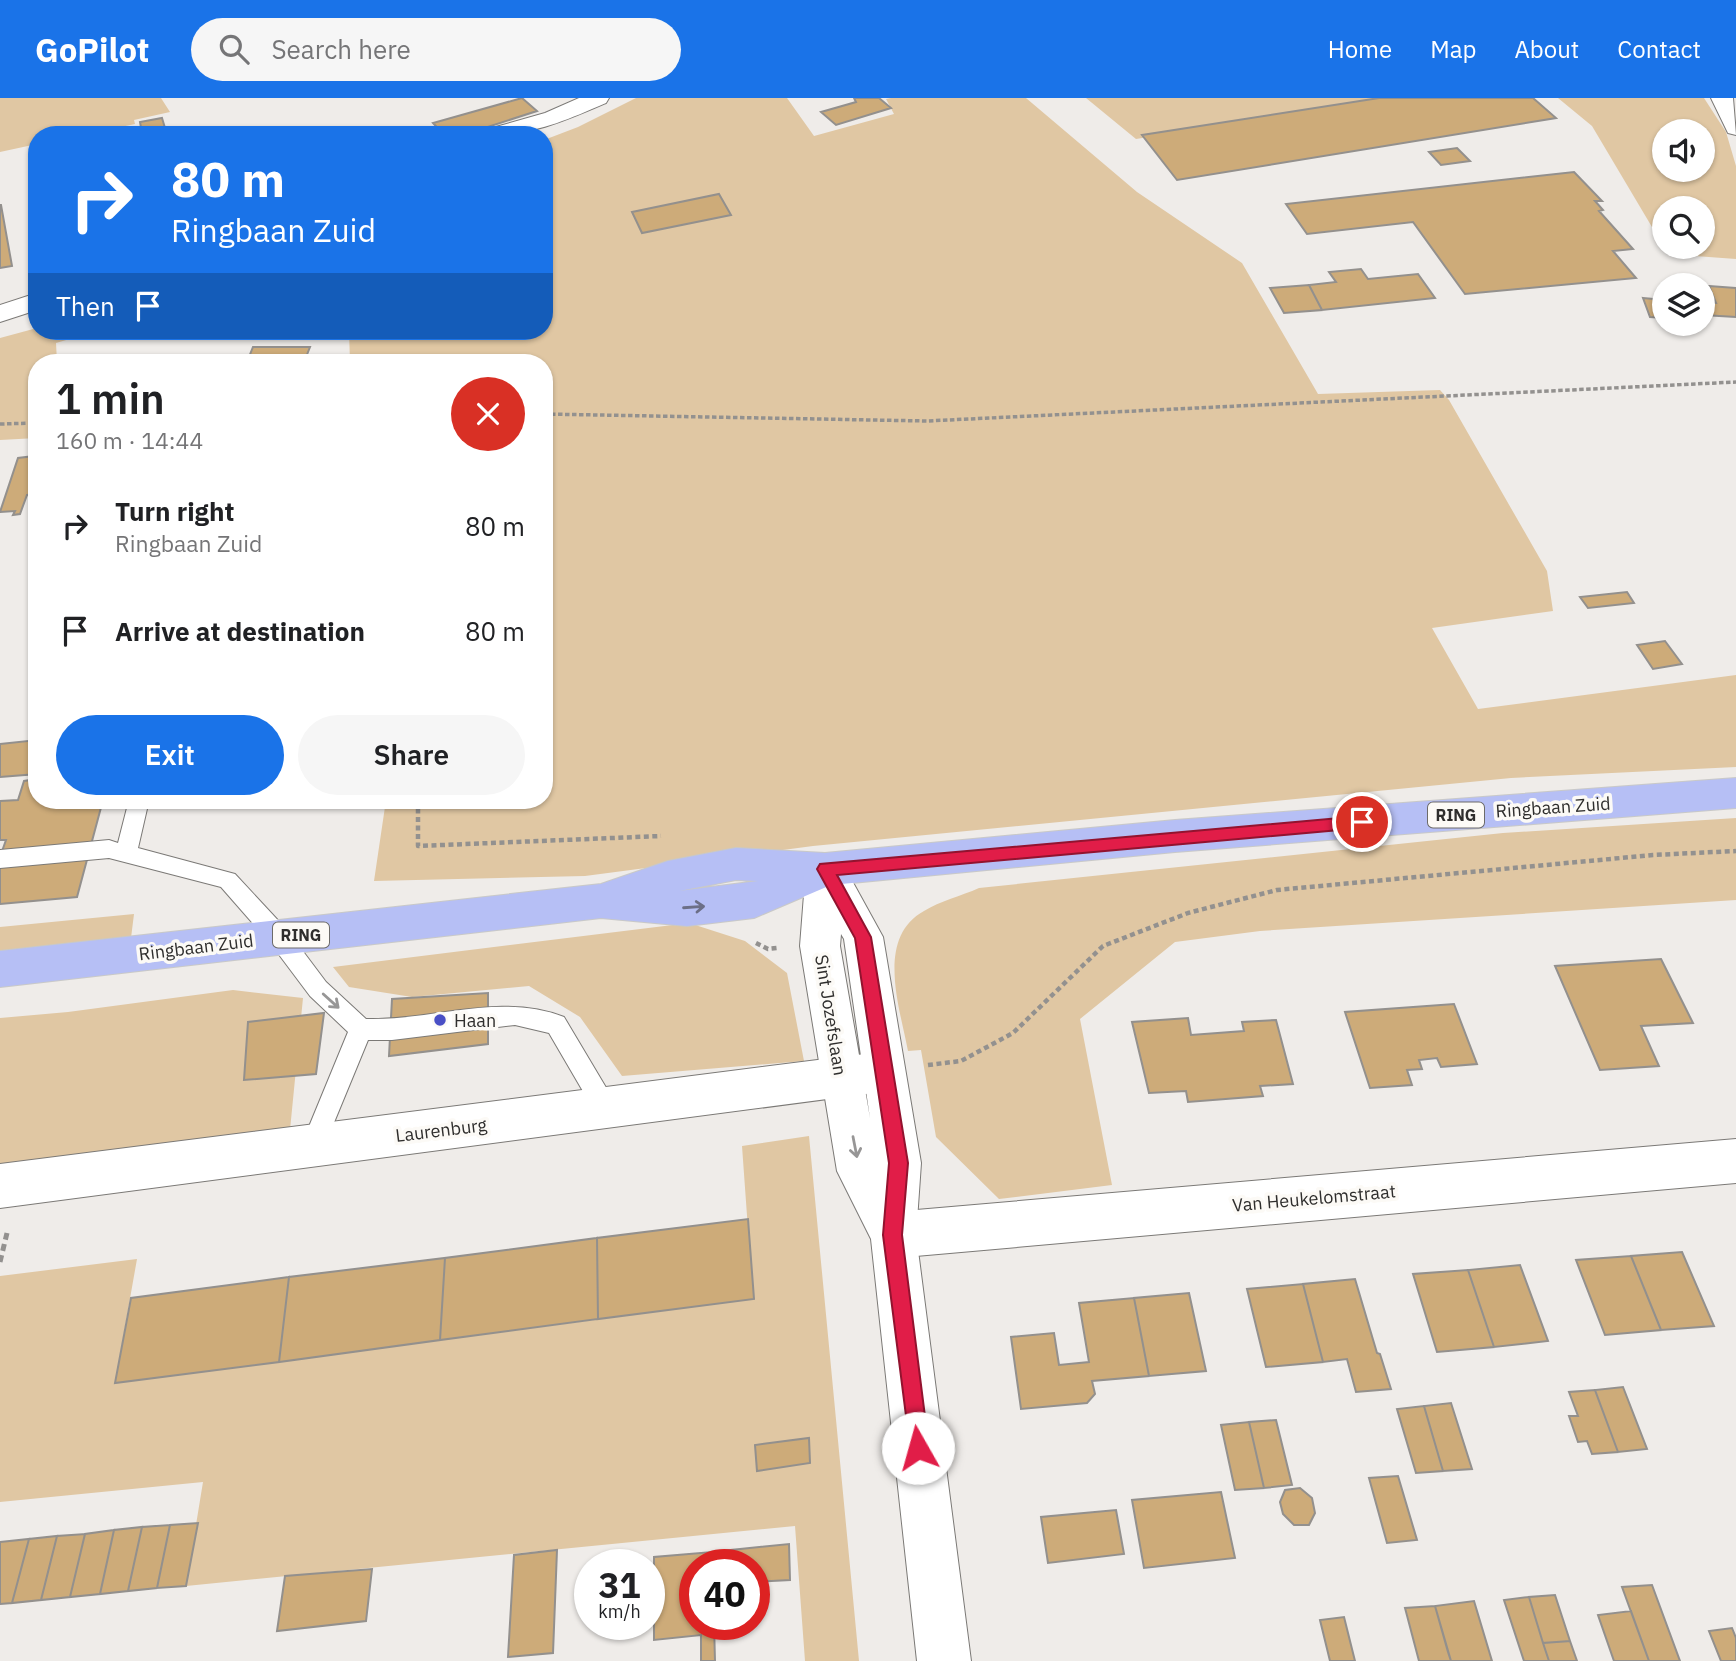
<!DOCTYPE html>
<html lang="en">
<head>
<meta charset="utf-8">
<style>
  body { margin:0; font-family:"IBM Plex Sans",sans-serif; background:#f6f6f6; color:#202124; height:100vh; display:flex; flex-direction:column; font-size:26px; white-space:nowrap }
  * { box-sizing:border-box; margin:0 }
  p { font-size:23px; color:#757577 }
  .icon { flex:none; width:38px; height:38px; fill:none; stroke:currentColor; stroke-width:2; stroke-linecap:round; stroke-linejoin:round }
  .map { position:relative; flex:1; overflow:hidden }
  .side { position:absolute; left:28px; top:256px; width:525px; height:455px; display:flex; flex-direction:column; background:#fff; border-radius:28px; box-shadow:0 2px 5px #0004 }
  .side>* { flex:none }
  .banner { position:absolute; left:28px; top:28px; width:525px; height:214px; border-radius:28px; box-shadow:0 2px 5px #0004; background:#1a73e8; color:#fff; overflow:hidden }
  .tools { position:absolute; left:1652px; top:21px; display:grid; gap:14px }
  .tools a { display:grid; place-items:center; width:63px; height:63px; border-radius:50%; background:#fff; box-shadow:0 2px 5px #0004; font-size:35px }
  .speed { position:absolute; left:574px; top:1451px; display:flex; gap:14px; font-size:35px; font-weight:700; text-align:center }
  .speed>* { display:grid; place-content:center; width:91px; height:91px; border-radius:50%; background:#fff; box-shadow:0 2px 5px #0004; line-height:1 }
  .speed small { font-size:18px; font-weight:400 }
  .speed .limit { border:10px solid #d22; background:#fff; color:#111 }
  .pin { position:absolute; display:grid; place-items:center; width:60px; height:60px; color:#fff; margin:-30px; border:4px solid #fff; border-radius:50%; box-shadow:0 2px 7px #0007 }
  .me { position:absolute; width:77px; margin:-38px; rotate:353deg; stroke-linejoin:round; filter:drop-shadow(0 0 5px #0008) }
  .turn { display:flex; align-items:center; gap:24px; height:147px; padding:0 28px; font-size:32px }
  .turn .icon { width:91px; height:91px; stroke-width:2.5 }
  .turn b { display:block; font-size:49px; line-height:60px }
  .then { display:flex; align-items:center; height:66px; padding:0 28px; background:#0003; gap:14px; font-size:26px }
  .round { display:grid; place-items:center; flex:none; width:74px; height:74px; border-radius:37px; background:#f6f6f6 }
  .head { display:flex; align-items:center; justify-content:space-between; height:119px; padding:0 28px }
  h1 { font-size:42px; font-weight:600; line-height:52px }
  .primary-button { display:flex; gap:14px; margin-top:auto; padding:14px 28px }
  .primary-button a { flex:1; height:80px; border-radius:42px; background:#1a73e8; color:#fff; font-size:28px; font-weight:600; line-height:80px; text-align:center }
  .primary-button a+a { background:#f6f6f6; color:#202124 }
  ul { padding:0; list-style:none }
  li { display:flex; align-items:center; gap:21px; height:105px; padding:0 28px }
  li div { flex:1 }
  li b { display:block; font-size:26px }
  li em { font-style:normal }
  header { display:flex; align-items:center; gap:42px; box-sizing:border-box; height:98px; padding:0 35px; background:#1a73e8; color:#fff }
  header strong { font-size:33px }
  nav { display:flex; gap:38px; margin-inline-start:auto; font-size:24px }
  .search { width:490px; height:63px; background:#f6f6f6; display:flex; align-items:center; gap:18px; box-sizing:border-box; padding:0 24px; border-radius:38px; color:#757577; font-size:26px }
  .map>svg:first-child { display:block }
  .green { fill:#e0c7a3; fill-rule:evenodd }
  .building { fill:#cdab79; stroke:#93908d; stroke-width:2 }
  .lines { fill:none; stroke-linecap:round; stroke-linejoin:round }
  .service-casing { stroke:#7b7976; stroke-width:2 }
  .minor-casing { stroke:#7b7976; stroke-width:2 }
  .tertiary-casing { stroke:#7b7976; stroke-width:2 }
  .primary-casing { stroke:#c9c9c8; stroke-width:2 }
  .path-far2 { stroke:#93918f; stroke-width:3.5; stroke-dasharray:4.5 2.5; stroke-linecap:butt }
  .path-far1 { stroke:#93918f; stroke-width:4.5; stroke-dasharray:5 3.5; stroke-linecap:butt }
  .path { stroke:#93918f; stroke-width:5; stroke-dasharray:7 4.5; stroke-linecap:butt }
  .service { fill:#fff; fill-rule:evenodd }
  .minor { fill:#fff; fill-rule:evenodd }
  .tertiary { fill:#fff; fill-rule:evenodd }
  .primary { fill:#b6bff5; fill-rule:evenodd }
  .oneway { stroke:#6c6f87 }
  .oneway2 { stroke:#979696 }
  .route { fill:#e11d48; stroke:#92132f; stroke-width:2 }
  .poi-dot { fill:#494fc5; stroke:#fcfaf6; stroke-width:2.5 }
  .labels { text-anchor:middle; dominant-baseline:central; stroke-width:7; stroke-linejoin:round; paint-order:stroke }
  .shield { fill:#fcfaf6; stroke:#6c6b69; stroke-width:2 }
  .shield-label { font-size:16px; font-weight:bold; fill:#2f2e2d }
  .street-label { font-size:18px; fill:#2f2e2d; stroke:#fcfaf6 }
  .poi-label { font-size:18px; fill:#2f2e2d; stroke:#fcfaf6; text-anchor:start }
</style>
</head>
<body>
<header>
<strong>GoPilot</strong>
<div class="search"><svg class="icon" aria-label="search" viewBox="0 0 24 24"><circle cx="10" cy="10" r="6"/><path d="M15 15l6 6"/></svg>Search here</div>
<nav><a>Home</a><a>Map</a><a>About</a><a>Contact</a></nav>
</header>
<div class="map">
<svg width="1736" height="1563" viewBox="0 0 1736 1563">
  <rect width="100%" height="100%" fill="#efece9"/>
  <path class="green" d="M0,0H161L170,14L134,22L135,26L83,37H37V46L0,54Z
    M636,0H787L814,38L894,16L886,1L891,0H1026L1137,94L1242,165L1318,296L1440,292L1449,302L1547,473L1553,513L1432,530L1478,611L1736,577V669L1511,680L813,748L585,778L374,783L386,702H544V264H350L349,233H544V42L578,29Z
    M1086,0H1394L1136,41Z
    M1558,0H1704L1726,34L1736,68V161L1668,156L1592,28ZM1664,33H1703V72H1664ZM1664,110H1703V149H1664Z
    M37,230V233H97L56,245L57,264H37V340L0,342V240Z
    M1736,720V802L1260,833L1175,844L1080,921L1112,1087L999,1101L936,1039L921,952L908,953C900,910 875,840 924,813C940,803 961,798 979,790L1503,735Z
    M134,816L131,840L0,853V829Z
    M689,825L745,843L787,875L804,963L622,978L580,919L529,888L412,899L349,889L333,869Z
    M233,892L303,900L290,1032L0,1069V920L68,914Z
    M809,1038L859,1563H805L795,1428L186,1488L203,1384L0,1404V1178L137,1161L115,1285L753,1201L742,1048Z"/>
  <path class="building" d="M522,0L537,13L463,37H444L433,25Z
    M854,0H879L891,10L836,27L821,14L856,4Z
    M1379,0H1533L1556,20L1177,82L1142,37Z
    M162,20L165,30L142,35L140,24Z
    M1457,50L1470,63L1441,67L1429,54Z
    M1574,74L1602,103H1595L1603,112L1599,113L1633,151L1613,153L1636,180L1465,196L1413,124L1307,136L1286,106Z
    M719,96L731,117L642,135L632,114Z
    M1,107L12,168L0,170V107Z
    M1361,171L1368,181L1418,176L1435,200L1322,212L1309,187L1336,184L1329,174Z
    M1309,187L1322,212L1284,215L1270,190Z
    M1709,188L1736,190V219L1703,217V204L1716,205Z
    M1643,200L1664,202V220L1650,219Z
    M253,249H310L304,264H247Z
    M37,352V396L27,397L20,416L13,417L15,413L0,414L18,360L34,358Z
    M1627,494L1634,505L1588,510L1580,499Z
    M1665,543L1682,566L1653,571L1637,547Z
    M37,642V676L0,679V646Z
    M37,681V702H103L77,799L0,806V759L6,742H0V703L18,702L24,683Z
    M1661,861L1693,925L1641,928L1659,968L1600,972L1555,868Z
    M488,895V946L389,958L392,901Z
    M1454,906L1477,966L1441,969L1437,960L1419,962L1422,971L1407,972L1412,987L1370,990L1345,914Z
    M324,915L316,976L244,982L248,924Z
    M1188,920L1191,937L1244,933L1242,924L1276,922L1293,986L1260,988L1263,998L1188,1004L1186,993L1149,995L1132,924Z
    M748,1121L754,1201L598,1221L597,1140Z
    M597,1140L598,1221L440,1242L445,1160Z
    M1682,1154L1714,1228L1661,1232L1631,1158Z
    M1631,1158L1661,1232L1605,1237L1576,1162Z
    M445,1160L440,1242L279,1264L289,1179Z
    M1520,1167L1548,1243L1494,1249L1468,1172Z
    M1468,1172L1494,1249L1437,1254L1413,1176Z
    M289,1179L279,1264L115,1285L131,1200Z
    M1355,1181L1377,1255L1380,1256L1391,1291L1356,1294L1347,1261L1323,1264L1303,1186Z
    M1303,1186L1323,1264L1266,1269L1247,1191Z
    M1189,1195L1206,1273L1149,1278L1134,1200Z
    M1134,1200L1149,1278L1092,1283L1095,1296L1087,1305L1021,1311L1011,1239L1054,1235L1059,1267L1089,1264L1079,1205Z
    M1623,1289L1647,1351L1618,1354L1595,1292Z
    M1595,1292L1618,1354L1592,1356L1587,1343L1578,1344L1569,1318H1578L1569,1294Z
    M1451,1305L1472,1371L1443,1373L1424,1308Z
    M1424,1308L1443,1373L1416,1375L1397,1311Z
    M1276,1322L1292,1387L1264,1390L1249,1324Z
    M1249,1324L1264,1390L1235,1392L1221,1327Z
    M809,1340L810,1365L757,1373L755,1347Z
    M1398,1378L1417,1442L1387,1445L1369,1380Z
    M1300,1390L1312,1400L1315,1415L1309,1427H1294L1283,1416L1280,1404L1285,1392Z
    M1221,1394L1235,1460L1144,1470L1132,1402Z
    M1116,1412L1124,1456L1048,1465L1041,1419Z
    M198,1425L186,1488L157,1490L170,1427Z
    M170,1427L157,1490L128,1493L142,1429Z
    M142,1429L128,1493L100,1496L114,1432Z
    M114,1432L100,1496L70,1499L85,1436Z
    M85,1436L70,1499L41,1502L57,1438Z
    M57,1438L41,1502L12,1505L29,1441Z
    M29,1441L12,1505L0,1506V1444Z
    M789,1446L790,1482L754,1484V1466H712V1454Z
    M557,1452L553,1555L508,1559L514,1457Z
    M712,1454V1466H695V1526H714L715,1563H701V1537L654,1542V1459Z
    M372,1471L366,1523L277,1533L285,1478Z
    M1652,1487L1680,1563H1649L1622,1489Z
    M1555,1497L1570,1543L1543,1545L1529,1499Z
    M1529,1499L1543,1545L1549,1563H1524L1504,1502Z
    M1474,1503L1492,1563H1451L1435,1508Z
    M1435,1508L1448,1554L1451,1563H1419L1405,1510Z
    M1631,1513L1649,1563H1614L1598,1517Z
    M1344,1519L1355,1563H1330L1320,1522Z
    M1732,1530L1736,1540V1563H1721L1709,1533Z
    M1570,1543L1577,1563H1549L1543,1545Z"/>
  <g class="lines">
    <defs>
      <path id="service" d="M129,702H149L138,750L235,776L287,832L326,884L366,921C432,923 500,894 564,919L614,1003L618,1011L614,1019L606,1022L598,1019L549,935L515,927L392,942H368L321,1056L313,1060L305,1056L301,1048L348,934L310,898L271,846L221,789L109,760L0,770V752L109,742L118,745Z"/>
      <path id="minor" d="M579,0H609L606,5C560,25 533,37 481,37L485,32L545,15Z
        M37,195V212L0,224V207Z
        M873,955L888,961L894,975L888,989L873,995L0,1110V1066Z
        M1736,1041V1085L893,1160L877,1153L870,1137L877,1121L893,1114Z"/>
      <path id="tertiary" d="M1711,0H1733L1736,37L1728,35Z
        M825,755L839,759L883,839L921,1065L916,1137L971,1563H917L871,1141L837,1073L800,848L806,771L811,759ZM841,836L844,841L870,1020L840,848Z"/>
      <path id="primary" d="M1736,680V710L1175,754L831,787L754,820L687,828L601,820L0,889V853L601,786L668,763L736,750L825,755L1175,722ZM736,782L758,783L679,793Z"/>
    </defs>
    <use href="#service" class="service-casing"/>
    <use href="#minor" class="minor-casing"/>
    <use href="#tertiary" class="tertiary-casing"/>
    <use href="#primary" class="primary-casing"/>
    <path class="path-far2" d="M544,316L927,323L1736,284
      M0,326L37,325"/>
    <path class="path-far1" d="M418,702V748L661,738
      M756,845L768,851L777,850
      M928,967L961,963L1013,935L1103,848L1188,815L1277,792L1653,757L1736,753"/>
    <path class="path" d="M0,1164L7,1135"/>
    <use href="#service" class="service"/>
    <use href="#minor" class="minor"/>
    <use href="#tertiary" class="tertiary"/>
    <use href="#primary" class="primary"/>
  </g>
  <defs><path id="oneway-shaft" d="M-6 0H5M1.5-3L5.5 0L1.5 3" fill="none" stroke-width="1.6" stroke-linecap="round" stroke-linejoin="round" transform="scale(1.75)"/></defs>
  <use class="oneway" href="#oneway-shaft" transform="translate(694 809) rotate(-4)"/>
  <g class="oneway2">
    <use href="#oneway-shaft" transform="translate(331 903) rotate(42)"/>
    <use href="#oneway-shaft" transform="translate(855 1049) rotate(79)"/>
  </g>
  <path class="route" d="M1362,718L1370,724L1362,730L837,777L871,839L908,1065L902,1137L929,1350L926,1357L918,1360L911,1357L883,1137L889,1065L855,840L817,771L820,766Z"/>
  <circle class="poi-dot" cx="440" cy="922" r="7"/>
  <g class="labels">
    <g class="shield">
      <rect x="1428" y="704.5" width="56" height="25" rx="5"/>
      <rect x="273" y="824.5" width="56" height="25" rx="5"/>
    </g>
    <g class="shield-label">
      <text x="1456" y="717">RING</text>
      <text x="301" y="837">RING</text>
    </g>
    <g class="street-label">
      <text transform="translate(1553 709) rotate(-4)">Ringbaan Zuid</text>
      <text transform="translate(196 849) rotate(-7)">Ringbaan Zuid</text>
      <text transform="translate(831 917) rotate(81)">Sint Jozefslaan</text>
      <text transform="translate(441 1032) rotate(-7)">Laurenburg</text>
      <text transform="translate(1314 1100) rotate(-5)">Van Heukelomstraat</text>
    </g>
    <g class="poi-label">
      <text x="454" y="922">Haan</text>
    </g>
  </g>
</svg>
<div class="tools">
<a><svg class="icon" aria-label="sound" viewBox="0 0 24 24"><path d="M4 9h4l5-4v14l-5-4H4zM17 9q2 3 0 6"/></svg></a>
<a><svg class="icon" aria-label="search" viewBox="0 0 24 24"><circle cx="10" cy="10" r="6"/><path d="M15 15l6 6"/></svg></a>
<a><svg class="icon" aria-label="layers" viewBox="0 0 24 24"><path d="M12 4l9 5-9 5-9-5zM3 14l9 5 9-5"/></svg></a>
</div>
<div class="speed"><div>31<small>km/h</small></div><div class="limit">40</div></div>
<div class="pin" style="left:1362px;top:724px;background:#d93025"><svg class="icon" aria-label="arrive" viewBox="0 0 24 24"><path d="M6 21V4h12l-3 4 3 4H6"/></svg></div>
<svg class="me" style="left:918px;top:1350px" viewBox="-20 -20 40 40"><circle r="19" fill="#fff"/><path d="M0-13L10 11 0 6-10 11z" fill="#e11d48"/></svg>
<div class="banner">
<div class="turn"><svg class="icon" aria-label="right" viewBox="0 0 24 24"><path d="M7 20v-9h11M14 6l5 5-5 5"/></svg><div><b>80 m</b>Ringbaan Zuid</div></div>
<div class="then">Then<svg class="icon" aria-label="arrive" viewBox="0 0 24 24"><path d="M6 21V4h12l-3 4 3 4H6"/></svg></div>
</div>
<section class="side">
<div class="head"><div><h1>1 min</h1><p>160 m · 14:44</p></div><a class="round" style="background:#d93025;color:#fff"><svg class="icon" aria-label="close" viewBox="0 0 24 24"><path d="M6 6l12 12M18 6L6 18"/></svg></a></div>
<ul>
<li><svg class="icon" aria-label="right" viewBox="0 0 24 24"><path d="M7 20v-9h11M14 6l5 5-5 5"/></svg><div><b>Turn right</b><p>Ringbaan Zuid</p></div><em>80 m</em></li>
<li><svg class="icon" aria-label="arrive" viewBox="0 0 24 24"><path d="M6 21V4h12l-3 4 3 4H6"/></svg><div><b>Arrive at destination</b></div><em>80 m</em></li>
</ul>
<div class="primary-button"><a>Exit</a><a>Share</a></div>
</section>
</div>
</body>
</html>
